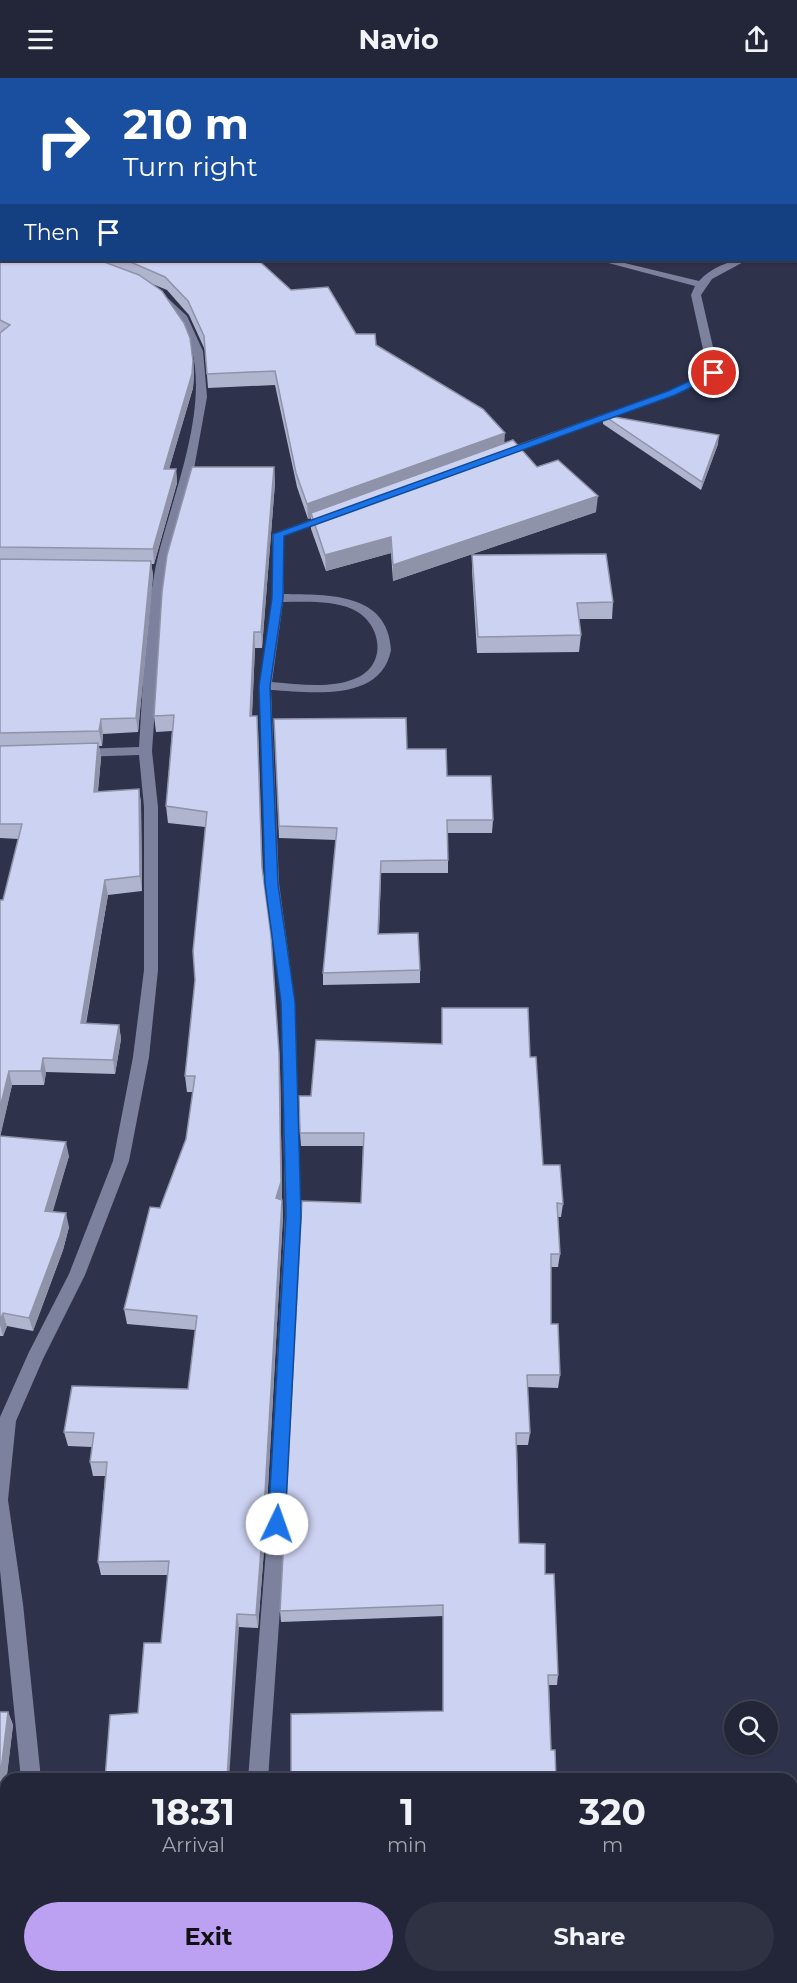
<!DOCTYPE html>
<html lang="en">
<head>
<meta charset="utf-8">
<style>
  body { margin:0; font-family:Montserrat,sans-serif; background:#2e3243; color:#f1f3f6; height:100vh; display:flex; flex-direction:column; font-size:22px; white-space:nowrap }
  * { box-sizing:border-box; margin:0 }
  p { font-size:20px; color:#a2a5ae }
  .icon { flex:none; width:33px; height:33px; fill:none; stroke:currentColor; stroke-width:2; stroke-linecap:round; stroke-linejoin:round }
  .map { position:relative; flex:1; overflow:hidden }
  .details { position:absolute; left:0px; top:1695px; width:798px; height:210px; display:flex; flex-direction:column; background:#222638; border-radius:18px 18px 0 0; box-shadow:0 2px 4px #0004,0 0 0 2px #3f4353 }
  .details>* { flex:none }
  .banner { position:absolute; left:0px; top:0px; width:798px; height:183px; box-shadow:0 2px 4px #0004,0 0 0 2px #3f4353; background:#1a4fa0; color:#fff; overflow:hidden }
  .buttons { position:absolute; left:724px; top:1623px; display:grid; gap:12px }
  .buttons a { display:grid; place-items:center; width:54px; height:54px; border-radius:50%; background:#222638; box-shadow:0 2px 4px #0004,0 0 0 2px #3f4353; font-size:30px }
  .pin { position:absolute; display:grid; place-items:center; width:51px; height:51px; color:#fff; margin:-26px; border:3px solid #fff; border-radius:50%; box-shadow:0 2px 6px #0007 }
  .me { position:absolute; width:66px; margin:-33px; rotate:3deg; stroke-linejoin:round; filter:drop-shadow(0 0 4px #0008) }
  .turn { display:flex; align-items:center; gap:21px; height:126px; padding:0 24px; font-size:27px }
  .turn .icon { width:78px; height:78px; stroke-width:2.5 }
  .turn b { display:block; font-size:42px; line-height:51px }
  .then { display:flex; align-items:center; height:57px; padding:0 24px; background:#0003; gap:12px; font-size:22px }
  .eta { display:flex; justify-content:space-evenly; align-items:center; height:102px; text-align:center }
  .eta b { font-size:36px; font-weight:700; line-height:42px }
  .action { display:flex; gap:12px; margin-top:auto; padding:12px 24px }
  .action a { flex:1; height:69px; border-radius:36px; background:#bca0f2; color:#111; font-size:24px; font-weight:700; line-height:69px; text-align:center }
  .action a+a { background:#2e3243; color:#f1f3f6 }
  header { display:flex; justify-content:space-between; align-items:center; height:78px; padding:0 24px; background:#222638; font-size:27px; font-weight:700 }
  .map>svg:first-child { display:block }
  .lines { fill:none; stroke-linecap:round; stroke-linejoin:round }
  .minor { fill:#7c829e; fill-rule:evenodd }
  .wall { fill:#afb5cf }
  .shaded-wall { fill:#8f93a9 }
  .building { fill:#ccd2f1; stroke:#8f93a9; stroke-width:1.5 }
  .route { fill:#1a73e8; stroke:#114b97; stroke-width:1.5 }
</style>
</head>
<body>
<header><svg class="icon" aria-label="menu" viewBox="0 0 24 24"><path d="M4 6h16M4 12h16M4 18h16"/></svg>Navio<svg class="icon" aria-label="share" viewBox="0 0 24 24"><path d="M12 15V3M7 8l5-5 5 5M5 13v7h14v-7"/></svg></header>
<div class="map">
<svg width="797" height="1905" viewBox="0 0 797 1905">
  <rect width="100%" height="100%" fill="#2e324b"/>
  <g class="lines">
    <path class="minor" d="M2,63V69L0,70V64Z
      M796,154H797V160H796Z
      M597,182H612L699,203C711,190 728,182 747,182L712,201L701,217L719,295L676,317L505,378H497V374L668,313L708,294L691,217L695,208Z
      M159,212L187,238L203,273L207,319L192,402L167,492L162,530L152,673L158,729V892L149,979L129,1083L85,1197L43,1281L16,1343L8,1422L23,1526L41,1701H21L0,1492V1339L29,1274L69,1196L113,1083L133,979L144,892V729L139,677L79,679L72,675L79,671L139,669C143,611 144,550 155,492C169,420 223,310 179,242C172,232 161,224 154,215Z
      M329,435L333,436V440L284,458V516C328,517 388,514 391,572C381,625 310,614 271,612L279,805L295,924L301,1137L286,1446L268,1701H248L268,1446L285,1137L281,924L265,805L259,608L272,520V456ZM283,524C305,524 331,522 352,531C382,544 389,588 354,601C329,611 298,606 272,604Z
      M23,1899H45L44,1905H22Z
      M231,1899H253L252,1905H230Z"/>
  </g>
  <path class="wall" d="M0,98H2V182H256L291,212L356,256L376,267L505,365L596,434L393,503L391,475L326,493L311,451V440L308,441L297,409L275,307L208,310L205,272L189,237L167,212L150,205L193,283L194,297L193,310L169,391H176L177,405L154,486H151L153,497L138,654L103,656L102,668H99L101,680L98,714L139,711L141,725L142,813L108,817L86,946L119,947L121,961L115,996L46,994L44,1007H12L0,1058L69,1078L52,1134L69,1149L63,1172L33,1253L7,1248L3,1258H0V822H3L19,761L0,760Z
    M540,182H552L548,184Z
    M603,337L718,366L701,412L603,346Z
    M274,389L275,405L262,570H255L252,638L258,654L262,796L280,990L282,1119V1122L283,1137L266,1446L258,1550L239,1549L138,1635L161,1565L168,1497H101L98,1484L105,1398H93L90,1384L92,1369L68,1368L64,1354L188,1311L195,1252L127,1246L124,1231L160,1130L186,1061L193,1014H187L185,998L195,902L205,749L168,745L166,728L172,653L156,654L154,638Z
    M472,477L613,524L612,541H579L581,557L579,574L477,575L472,493Z
    M274,641L407,671L447,698L493,742L492,755H448V795H381L379,856L420,892V905L323,907V895L336,762L279,760Z
    M442,930L530,979L543,1087L563,1126L561,1139H558L560,1176L558,1189H551V1246L560,1297L558,1310L527,1309L530,1355L528,1367H517L519,1465L545,1496L558,1597L557,1607H549L551,1672L556,1701L443,1633V1538L281,1544L280,1533L361,1125L363,1068H301L300,1055L311,1018L442,966Z
    M0,1634H8L13,1647L2,1736H6V1849H0Z
    M591,1902L590,1905H433Z"/>
  <path class="shaded-wall" d="M193,283L194,297L193,310L165,405L164,391Z
    M505,355L504,370L311,435V440L308,441L307,426Z
    M719,357L718,366L701,412L702,404Z
    M274,389L275,405L262,570L261,554Z
    M176,391L177,405L154,486L153,471Z
    M598,418L596,434L393,503V487Z
    M391,459V475L326,493L325,477Z
    M151,483L153,497L138,654L136,640Z
    M254,554L255,570L251,654L250,638Z
    M257,638L258,654L263,805L262,789Z
    M101,641L103,656L102,668L99,653Z
    M98,665L101,680L96,729L94,714Z
    M139,711L141,725L142,813L140,798Z
    M381,783V795L378,868V856Z
    M105,802L108,817L83,960L81,945Z
    M271,858L280,990L282,1119L277,1135L276,1120Z
    M119,947L121,961L115,996L113,982Z
    M43,980L46,994L44,1007L41,993Z
    M9,993L12,1007L0,1060V1030Z
    M66,1064L69,1078L49,1147L45,1133Z
    M282,1122L283,1137L266,1446L258,1550L256,1537Z
    M66,1135L69,1149L63,1172L33,1253L29,1240Z
    M3,1235L7,1248L3,1258L0,1247V1243Z
    M237,1536L239,1549L229,1701H227Z
    M8,1634L13,1647L1,1748L0,1745V1701Z
    M159,1899H163V1905H158Z"/>
  <path class="building" d="M241,0H318L322,2H238Z
    M796,88H797L796,117Z
    M0,98H2V133L1,125L0,124Z
    M0,133L2,134V182H99L139,197L162,213L184,245L190,260L193,283L192,296L164,391H176L153,471L0,469V255L10,247L0,242Z
    M126,182H256L259,183L291,212L328,209L356,256H375L376,267L483,331L505,355L307,426L296,395L275,293L207,296L204,258L188,223L165,199Z
    M603,337L719,357L702,404Z
    M513,362L537,389L558,382L598,418L393,487L391,459L325,477L311,435Z
    M192,389H274L261,554H254L250,638H257L262,789L271,858L279,975L281,1104L276,1120L282,1122L264,1432L256,1537L237,1536L227,1701H105L110,1637L138,1635L144,1565H161L169,1483L98,1484L107,1384H90L94,1355L64,1354L72,1308L188,1311L197,1238L124,1231L150,1129L160,1130L186,1061L195,998H185L195,902L193,873L207,734L166,728L174,637L154,638L162,514L167,477Z
    M606,476L613,524L577,525L581,557L478,559L472,477Z
    M0,481L151,483L136,640L101,641L99,653L0,655Z
    M406,640L407,671H446L447,698H491L493,742H447L448,782L381,783L378,856L418,855L420,892L323,895L337,750L279,748L274,641Z
    M98,665L94,714L139,711L140,798L105,802L81,945L119,947L113,982L43,980L41,993H9L0,1030V822H3L22,746H0V668Z
    M442,930H528L530,979H536L543,1087H560L563,1126L557,1125L560,1176H551V1246H558L560,1297H527L530,1355H516L519,1465L545,1466V1496H554L558,1597H548L551,1672H555L556,1701H291V1636L443,1633V1527L280,1533L302,1123L361,1125L364,1055H300L299,1018H311L316,962L442,966Z
    M0,1058L66,1064L45,1133L66,1135L60,1158L29,1240L3,1235L0,1243Z
    M0,1634H8L0,1701Z
    M0,1736H6V1838L0,1839Z
    M93,1899H159L158,1905H93Z
    M287,1899H330V1905H280L287,1903Z
    M434,1899H591V1902H582V1905H434Z"/>
  <path class="route" d="M714,292L718,295L717,297L675,317L284,458L283,520L270,608L278,806L295,924L301,1137L285,1446L283,1452L277,1454L271,1452L268,1446L286,1137L281,924L265,806L259,608L272,520L273,456L668,313Z"/>
</svg>
<div class="buttons">
<a><svg class="icon" aria-label="search" viewBox="0 0 24 24"><circle cx="10" cy="10" r="6"/><path d="M15 15l6 6"/></svg></a>
</div>
<div class="pin" style="left:714px;top:295px;background:#d93025"><svg class="icon" aria-label="arrive" viewBox="0 0 24 24"><path d="M6 21V4h12l-3 4 3 4H6"/></svg></div>
<svg class="me" style="left:277px;top:1446px" viewBox="-20 -20 40 40"><circle r="19" fill="#fff"/><path d="M0-13L10 11 0 6-10 11z" fill="#1a73e8"/></svg>
<div class="banner">
<div class="turn"><svg class="icon" aria-label="right" viewBox="0 0 24 24"><path d="M7 20v-9h11M14 6l5 5-5 5"/></svg><div><b>210 m</b>Turn right</div></div>
<div class="then">Then<svg class="icon" aria-label="arrive" viewBox="0 0 24 24"><path d="M6 21V4h12l-3 4 3 4H6"/></svg></div>
</div>
<section class="details">
<div class="eta">
<div><b>18:31</b><p>Arrival</p></div>
<div><b>1</b><p>min</p></div>
<div><b>320</b><p>m</p></div>
</div>
<div class="action"><a>Exit</a><a>Share</a></div>
</section>
</div>
</body>
</html>
